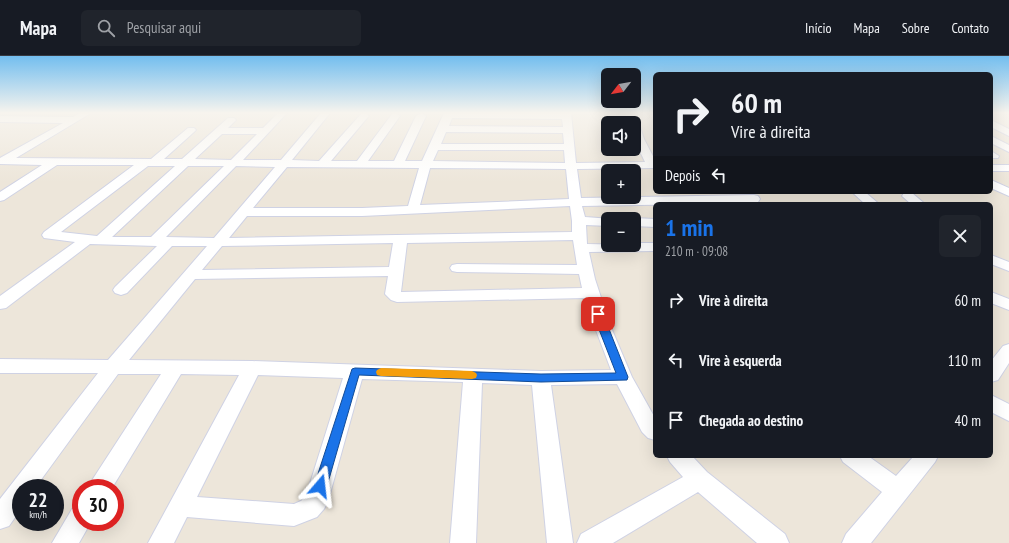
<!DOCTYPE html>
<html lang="pt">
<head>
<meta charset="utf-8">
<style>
  body { margin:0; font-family:"PT Sans Narrow",sans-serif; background:#20242c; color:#f1f3f6; height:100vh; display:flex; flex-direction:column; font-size:15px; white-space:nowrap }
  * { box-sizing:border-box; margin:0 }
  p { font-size:13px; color:#9ea1a6 }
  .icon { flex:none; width:22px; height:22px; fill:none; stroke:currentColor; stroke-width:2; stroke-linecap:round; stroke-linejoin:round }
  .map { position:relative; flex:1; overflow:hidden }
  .details { position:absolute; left:653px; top:146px; width:340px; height:256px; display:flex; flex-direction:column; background:#171b24; border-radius:6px; box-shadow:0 4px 16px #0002 }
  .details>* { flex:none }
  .top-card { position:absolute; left:653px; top:16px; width:340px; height:122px; border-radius:6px; box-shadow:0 4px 16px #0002; background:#171b24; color:#f1f3f6; overflow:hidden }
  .needle { width:26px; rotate:239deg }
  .fabs { position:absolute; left:601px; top:12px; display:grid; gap:8px }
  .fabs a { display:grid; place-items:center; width:40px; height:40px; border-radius:6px; background:#171b24; box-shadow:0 4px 16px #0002; font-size:20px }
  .speed { position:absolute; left:12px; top:423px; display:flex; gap:8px; font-size:20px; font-weight:700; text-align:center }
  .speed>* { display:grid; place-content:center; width:52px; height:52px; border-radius:50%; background:#171b24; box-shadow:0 4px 16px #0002; line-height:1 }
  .speed small { font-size:10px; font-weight:400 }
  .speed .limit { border:6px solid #d22; background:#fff; color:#111 }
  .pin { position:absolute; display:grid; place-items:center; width:34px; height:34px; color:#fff; margin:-17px; border-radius:8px; box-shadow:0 2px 6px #0006 }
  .me { position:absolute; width:44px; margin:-22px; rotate:17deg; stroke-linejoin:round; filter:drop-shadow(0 0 3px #0008) }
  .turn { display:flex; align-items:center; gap:14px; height:84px; padding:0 12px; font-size:18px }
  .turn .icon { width:52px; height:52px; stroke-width:2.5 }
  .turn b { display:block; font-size:28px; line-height:34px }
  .then { display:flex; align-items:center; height:38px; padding:0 12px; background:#0003; gap:8px; font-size:15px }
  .round { display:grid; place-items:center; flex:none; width:42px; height:42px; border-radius:6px; background:#20242c }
  .headline { display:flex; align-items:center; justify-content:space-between; height:68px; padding:0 12px }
  h1 { font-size:24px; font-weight:600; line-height:30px; color:#1a73e8 }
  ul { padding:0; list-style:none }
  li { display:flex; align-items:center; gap:12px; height:60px; padding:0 12px }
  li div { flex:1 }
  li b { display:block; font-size:15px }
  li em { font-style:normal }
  header { display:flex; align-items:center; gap:24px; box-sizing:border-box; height:56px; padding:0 20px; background:#171b24; border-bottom:1px solid #363941 }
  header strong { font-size:19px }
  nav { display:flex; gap:22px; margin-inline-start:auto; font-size:14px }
  .search { width:280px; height:36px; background:#20242c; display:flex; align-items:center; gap:10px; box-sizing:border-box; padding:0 14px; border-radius:6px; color:#9ea1a6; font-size:15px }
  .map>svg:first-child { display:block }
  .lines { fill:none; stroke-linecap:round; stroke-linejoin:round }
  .minor-casing { stroke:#cfd2e4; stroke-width:2 }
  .minor { fill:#fff; fill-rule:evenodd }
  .route { fill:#1a73e8; stroke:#114b97 }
  .slow { fill:#f59e0b }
</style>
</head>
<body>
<header>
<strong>Mapa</strong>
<div class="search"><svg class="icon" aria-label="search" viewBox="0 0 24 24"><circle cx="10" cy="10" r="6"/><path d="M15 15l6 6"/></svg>Pesquisar aqui</div>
<nav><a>Início</a><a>Mapa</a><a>Sobre</a><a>Contato</a></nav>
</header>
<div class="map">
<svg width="1009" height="487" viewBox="0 0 1009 487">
  <rect width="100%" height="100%" fill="#ede6da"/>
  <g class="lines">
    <defs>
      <path id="minor" d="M80,57H91L16,102L151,103L188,72H194L196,74L194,76L164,103H182L228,62H234L236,64L228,72H263L278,57H287L243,104H281L321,57H330L292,104L319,105L361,58L365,57L369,60L367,62L331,105H357L392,58L396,57L400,60L368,105H394L416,60L422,57L426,60L405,105H422L444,57H571L576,107L645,106L634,83V67H630L634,65L639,68L644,83L655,104V112L577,113L581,142L754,139L758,140L760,143L758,146L754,147L582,150L585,161L612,163H608V170L586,169L587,188L634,189V187H655V195L589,196L595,223L610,269L632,321L655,362V384L648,382L642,376L617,328L551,329L573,487H547L532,329L482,327L476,487H450L463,326L362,323L328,445L324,453L317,461L294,470L187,461L174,487H148L239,319L181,318L112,432H87L161,318H118L35,432H21V453L9,470L0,473V443L98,317H0V303L108,304L207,190H172L127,237L121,239L115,237L113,234L115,231L157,190L90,188L6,252L0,253V240L75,186L44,182L42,179L44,176L134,109H57L4,144L0,145V136L42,109L0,108V102L63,67L0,66V60L73,61ZM452,62L562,63L563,71L449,70ZM446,76L563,77L564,88H441ZM222,78H257L231,104L195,103ZM438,94H564L565,107L433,105ZM148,110H175L97,180L61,176ZM188,110H224L151,181H112ZM236,110L275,111L214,182L166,181ZM287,111L419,112L408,150L362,152H253ZM430,112L566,113L569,143L420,149ZM570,150L572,165V176L229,182L247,160H362ZM573,184L577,209L457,208L452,209L450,212L452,215L457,216L579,218L582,232L401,236L407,187ZM393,187L389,211L202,214L222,190ZM388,220L385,238L391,244L397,246L585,242L594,269L611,314L541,315L252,305L129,304L195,223ZM258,319L343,322L306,440L301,445L294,448L197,441Z
        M991,64L1009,73V80L991,71Z
        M991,80L1009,89V96L991,87Z
        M991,95L999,100L998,102H991Z
        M991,109H1009V115H991Z
        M991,124L1009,132V140L991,132Z
        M852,136H865L879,148H865Z
        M908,136L912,137L925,148H911L902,140L904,137Z
        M634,162L655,163V171L634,170V163H630Z
        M991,199L1009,206V215L991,208Z
        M991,236L1009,243V254L991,247Z
        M1009,288V307L998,324L991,326V305L1003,290Z
        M991,339L1009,348V365L991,356Z
        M667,400H692L707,416L785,478L789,487H757L698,436L613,487H577L581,478L683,421L670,406Z
        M840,400H868L896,420L914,400H938L935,406L871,487H842L846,478L882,436L843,406Z
        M81,450V466H91L79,487H52L72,453Z"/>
    </defs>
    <use href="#minor" class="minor-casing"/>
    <use href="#minor" class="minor"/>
  </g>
  <linearGradient id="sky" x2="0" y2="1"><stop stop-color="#73beef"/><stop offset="0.45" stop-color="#f7f4ee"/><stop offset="1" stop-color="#f7f4ee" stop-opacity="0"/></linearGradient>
  <rect width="1009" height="126" fill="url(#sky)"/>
  <path class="route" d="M598,255L603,258L628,321L627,324L541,326L359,319L327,430L325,434L320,436L316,434L314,430L352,313L355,312L541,318L616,317L593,258Z"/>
  <path class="slow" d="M381,312L472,315L476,317L477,319L476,322L472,323L381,320L377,319L376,316L377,314Z"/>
</svg>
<div class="fabs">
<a><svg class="needle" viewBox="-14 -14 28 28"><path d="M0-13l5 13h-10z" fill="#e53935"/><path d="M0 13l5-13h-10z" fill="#9ea1a6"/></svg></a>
<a><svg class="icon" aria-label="sound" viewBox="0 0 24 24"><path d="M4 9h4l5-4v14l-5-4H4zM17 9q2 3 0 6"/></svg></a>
<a>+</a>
<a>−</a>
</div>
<div class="speed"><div>22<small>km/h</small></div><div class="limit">30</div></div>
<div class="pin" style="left:598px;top:258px;background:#d93025"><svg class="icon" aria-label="arrive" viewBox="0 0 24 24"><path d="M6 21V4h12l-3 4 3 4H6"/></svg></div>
<svg class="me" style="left:320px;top:430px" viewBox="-20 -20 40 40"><path d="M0-17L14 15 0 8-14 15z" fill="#1a73e8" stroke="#fff" stroke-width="4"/></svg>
<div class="top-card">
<div class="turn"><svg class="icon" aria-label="right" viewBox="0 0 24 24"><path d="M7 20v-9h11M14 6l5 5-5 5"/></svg><div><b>60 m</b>Vire à direita</div></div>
<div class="then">Depois<svg class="icon" aria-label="left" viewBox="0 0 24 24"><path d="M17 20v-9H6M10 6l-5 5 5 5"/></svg></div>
</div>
<section class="details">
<div class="headline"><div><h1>1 min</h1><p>210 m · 09:08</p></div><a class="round"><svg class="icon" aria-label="close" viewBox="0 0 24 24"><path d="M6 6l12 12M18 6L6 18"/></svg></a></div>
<ul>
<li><svg class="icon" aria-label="right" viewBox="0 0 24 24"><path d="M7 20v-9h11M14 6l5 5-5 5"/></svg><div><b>Vire à direita</b></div><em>60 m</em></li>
<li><svg class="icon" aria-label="left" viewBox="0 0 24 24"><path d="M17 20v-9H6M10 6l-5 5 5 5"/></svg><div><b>Vire à esquerda</b></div><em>110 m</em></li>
<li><svg class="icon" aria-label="arrive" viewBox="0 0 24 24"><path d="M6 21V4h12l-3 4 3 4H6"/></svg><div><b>Chegada ao destino</b></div><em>40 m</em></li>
</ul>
</section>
</div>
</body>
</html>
